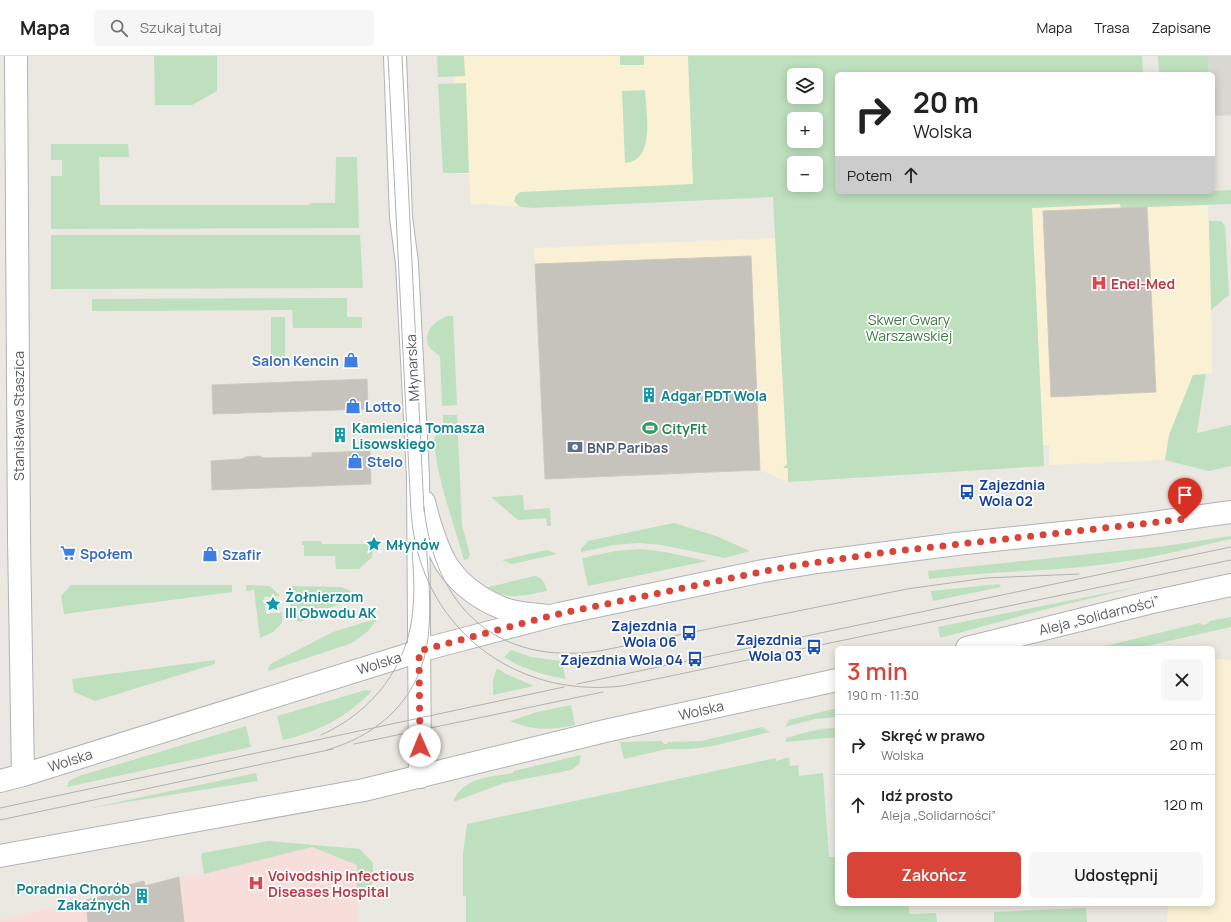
<!DOCTYPE html>
<html lang="pl">
<head>
<meta charset="utf-8">
<style>
  body { margin:0; font-family:Manrope,sans-serif; background:#f6f6f6; color:#222; height:100vh; display:flex; flex-direction:column; font-size:15px; white-space:nowrap }
  * { box-sizing:border-box; margin:0 }
  p { font-size:13px; color:#767676 }
  .icon { flex:none; width:22px; height:22px; fill:none; stroke:currentColor; stroke-width:2; stroke-linecap:round; stroke-linejoin:round }
  .map { position:relative; flex:1; overflow:hidden }
  .sheet { position:absolute; left:835px; top:590px; width:380px; height:260px; display:flex; flex-direction:column; background:#fff; border-radius:6px; box-shadow:0 2px 10px #0003 }
  .sheet>* { flex:none }
  .top-card { position:absolute; left:835px; top:16px; width:380px; height:122px; border-radius:6px; box-shadow:0 2px 10px #0003; background:#fff; color:#222; overflow:hidden }
  .fabs { position:absolute; left:787px; top:12px; display:grid; gap:8px }
  .fabs a { display:grid; place-items:center; width:36px; height:36px; border-radius:6px; background:#fff; box-shadow:0 2px 10px #0003; font-size:20px }
  .pin { position:absolute; display:grid; place-items:center; width:34px; height:34px; color:#fff; margin:-41px -17px; border-radius:50% 50% 50% 0; rotate:-45deg; box-shadow:0 0 4px #0007 }
  .pin .icon { rotate:45deg }
  .me { position:absolute; width:44px; margin:-22px; rotate:359deg; stroke-linejoin:round; filter:drop-shadow(0 0 3px #0008) }
  .turn { display:flex; align-items:center; gap:14px; height:84px; padding:0 12px; font-size:18px }
  .turn .icon { width:52px; height:52px; stroke-width:2.5 }
  .turn b { display:block; font-size:28px; line-height:34px }
  .then { display:flex; align-items:center; height:38px; padding:0 12px; background:#0003; gap:8px; font-size:15px }
  .round { display:grid; place-items:center; flex:none; width:42px; height:42px; border-radius:6px; background:#f6f6f6 }
  .headline { display:flex; align-items:center; justify-content:space-between; height:68px; padding:0 12px }
  h1 { font-size:24px; font-weight:600; line-height:30px; color:#d84438 }
  .primary-button { display:flex; gap:8px; margin-top:auto; padding:8px 12px }
  .primary-button a { flex:1; height:46px; border-radius:6px; background:#d84438; color:#fff; font-size:16px; font-weight:600; line-height:46px; text-align:center }
  .primary-button a+a { background:#f6f6f6; color:#222 }
  ul { padding:0; list-style:none }
  li { display:flex; align-items:center; gap:12px; height:60px; padding:0 12px; border-top:1px solid #e0e0e0 }
  li div { flex:1 }
  li b { display:block; font-size:15px }
  li em { font-style:normal }
  header { display:flex; align-items:center; gap:24px; box-sizing:border-box; height:56px; padding:0 20px; background:#fff; border-bottom:1px solid #e0e0e0 }
  header strong { font-size:19px }
  nav { display:flex; gap:22px; margin-inline-start:auto; font-size:14px }
  .search { width:280px; height:36px; background:#f6f6f6; display:flex; align-items:center; gap:10px; box-sizing:border-box; padding:0 14px; border-radius:6px; color:#767676; font-size:15px }
  .map>svg:first-child { display:block }
  .commercial { fill:#faf1d5 }
  .industrial { fill:#d9d7d2 }
  .medical { fill:#f7dedb }
  .green { fill:#bee0be; fill-rule:evenodd }
  .building { fill:#c6c2bc; stroke:#cec9bf }
  .lines { fill:none; stroke-linecap:round; stroke-linejoin:round }
  .minor-casing { stroke:#b0b2b6; stroke-width:24 }
  .tertiary-casing { stroke:#b0b2b6; stroke-width:24 }
  .secondary-casing { stroke:#b0b2b6; stroke-width:24 }
  .minor { stroke:#fff; stroke-width:22 }
  .tertiary { stroke:#fff; stroke-width:22 }
  .secondary { stroke:#fff; stroke-width:22 }
  .tram { stroke:#b0b1b1; stroke-width:1 }
  .route { stroke:#d84438; stroke-width:7; stroke-dasharray:0 12.6 }
  .labels { text-anchor:middle; dominant-baseline:central; stroke-width:3.5; stroke-linejoin:round; paint-order:stroke }
  .health-label { font-size:14px; font-weight:bold; fill:#be3a42; stroke:#fff; text-anchor:start }
  .park-label { font-size:14px; fill:#3b7c3e; stroke:#fff }
  .shop-label { font-size:14px; font-weight:bold; fill:#366cbe; stroke:#fff; text-anchor:start }
  .street-label { font-size:14px; fill:#595c5f; stroke:#fff }
  .culture-label { font-size:14px; font-weight:bold; fill:#0d838f; stroke:#fff; text-anchor:start }
  .leisure-label { font-size:14px; font-weight:bold; fill:#27864d; stroke:#fff; text-anchor:start }
  .service-label { font-size:14px; font-weight:bold; fill:#4e5e75; stroke:#fff; text-anchor:start }
  .transit-label { font-size:14px; font-weight:bold; fill:#164399; stroke:#fff; text-anchor:end }
</style>
</head>
<body>
<header>
<strong>Mapa</strong>
<div class="search"><svg class="icon" aria-label="search" viewBox="0 0 24 24"><circle cx="10" cy="10" r="6"/><path d="M15 15l6 6"/></svg>Szukaj tutaj</div>
<nav><a>Mapa</a><a>Trasa</a><a>Zapisane</a></nav>
</header>
<div class="map">
<svg width="1231" height="866" viewBox="0 0 1231 866">
  <rect width="100%" height="100%" fill="#eae8e0"/>
  <path class="commercial" d="M454,0H688L694,144L533,152L481,148L471,149L469,118H458Z
    M1120,148L1121,152L1208,149L1212,272V317L1206,318L1197,378L1169,385L1165,404L1049,409V389H1043L1032,152Z
    M776,182L788,426L760,414L545,423L534,192Z
    M1213,603L1231,604V866H1167L1168,848H1213Z"/>
  <path class="industrial" d="M1208,0H1231V59L1213,60V18H1209Z"/>
  <path class="medical" d="M312,791L357,809V866H0V864L68,848L71,839L80,836L82,845L120,836L119,831L144,825L145,829L179,821L204,818Z"/>
  <path class="green" d="M154,0H217V35L192,49H155Z
    M437,0H464L465,20L438,21Z
    M620,0H644V9H620Z
    M688,0H1142L1143,18H837V136H1133V137L1213,136V135L1231,134V148L1121,152L1120,148L1032,152L1044,410L788,426V412H783L787,408L773,141L533,152L520,151L514,145L516,139L521,136L693,128ZM794,19H816V41H794ZM794,63H816V85H794ZM794,107H816V129H794Z
    M1158,0H1208L1209,18H1159Z
    M466,27L469,117H443L438,28Z
    M645,34C646,56 656,105 625,107L622,35Z
    M51,88H128L129,101H99L100,149H309L310,147H335L336,101H357L359,172L51,173V120H62V104H51Z
    M1209,165H1221L1225,170L1229,239L1211,254Z
    M51,179H360L363,232L51,233Z
    M347,242V261H362V272H293L292,254L92,255V243Z
    M448,260H453L457,349L442,350L440,300C436,297 430,293 428,289C423,274 436,264 448,260Z
    M271,261H285V312H271Z
    M1206,318L1197,377L1231,369V410L1209,415L1165,404L1169,379L1193,319Z
    M443,359H457L462,469L470,499L468,503L464,504L443,434L437,408L434,384L435,381L443,370Z
    M523,439L524,454L550,452L551,470H547L546,462L518,464L491,441Z
    M674,467L716,480L750,495L725,502L662,489L638,487L614,489L581,496V493L588,485Z
    M1231,480V483C1187,493 1144,504 1099,509C1043,516 986,515 929,523L928,515L1165,490Z
    M302,485H321L322,488H374L372,501L359,513H336L335,500H304V489H302Z
    M641,493L665,496L707,505L588,530L582,502L616,495Z
    M547,494L557,498L512,508L502,504Z
    M534,520C543,521 545,527 547,535C523,540 509,544 485,532Z
    M999,528L1001,531L933,545L931,537V535Z
    M71,529H232V536L64,558L61,540Z
    M246,529L270,530L280,540L264,541L266,558L282,556V567L273,576L260,582L254,534L246,535Z
    M289,530L341,531L351,535L341,547L300,566L291,562Z
    M1141,530L1039,555L940,582L938,571Z
    M1231,561V571L1137,592H1097L1200,567L1202,569L1207,568L1210,565Z
    M378,562L368,575L352,587L268,615V612L272,607L333,576Z
    M511,594L531,601L561,605L566,623C544,619 523,613 504,601Z
    M215,604V608L95,645L74,636L72,623Z
    M497,612L506,618L534,630L493,639V624Z
    M366,634L372,635C347,661 318,676 283,684L277,660Z
    M571,649L575,669C550,674 534,675 510,665L537,656Z
    M837,652V661L815,663L785,671L789,664Z
    M246,670L251,691L67,731L69,725L79,720Z
    M762,671L770,676L713,690L691,693H667L624,703L620,686L662,685L664,688H667L668,686L701,685Z
    M837,672V681L786,686V682C803,677 819,672 837,672Z
    M581,699L579,708L571,714L504,727L453,746C463,721 491,721 513,717L514,715Z
    M789,701L790,710L798,709L799,720L823,717L829,801H837V848H908L910,858L936,857L937,866H466V840H463V797L467,768L776,702V705Z
    M256,717L258,725L90,752Z
    M269,785L360,793L373,807V827L367,833H357V809L312,791L204,818L201,799L203,797Z
    M1086,852L1087,866H994V856Z"/>
  <path class="building" d="M1147,151L1156,336L1051,341L1043,155Z
    M751,200L760,414L545,423L535,208Z
    M367,323L368,353L213,358L212,329Z
    M370,395L371,428L212,434L211,405L242,403L246,401L259,400L264,402L312,401V397Z
    M179,821L184,866H88L86,844L121,836L119,831L144,825L145,830Z"/>
  <g class="lines">
    <defs>
      <path id="minor" d="M16,0L19,483L23,719"/>
      <path id="tertiary" d="M395,0L401,161L407,207L418,421L420,721
        M424,446C428,463 438,497 449,512C463,532 487,548 511,555C523,558 537,559 550,560"/>
      <path id="secondary" d="M967,592L1152,546L1231,529
        M0,725L23,719L426,593L559,558L763,515L817,506L956,488L1138,469L1231,456
        M0,800L364,734L605,675L837,624"/>
    </defs>
    <use href="#minor" class="minor-casing"/>
    <use href="#tertiary" class="tertiary-casing"/>
    <use href="#secondary" class="secondary-casing"/>
    <use href="#minor" class="minor"/>
    <use href="#tertiary" class="tertiary"/>
    <use href="#secondary" class="secondary"/>
    <path class="tram" d="M388,0L411,455C418,568 511,643 622,630L1231,504
      M402,0L424,455
      M424,451C434,551 497,610 599,595L907,533L986,522L1079,518
      M577,628L1231,491
      M321,679C373,656 409,609 413,552C415,532 413,512 412,491
      M354,688L603,636
      M327,694C382,678 421,640 428,582C432,550 428,517 426,485
      M0,752L564,631
      M0,764L333,693"/>
  </g>
  <g class="lines">
    <path class="route" d="M420,690L419,595L426,593L558,558L785,511L888,496L1185,463"/>
  </g>
  <defs>
    <symbol id="hospital-bare" viewBox="-9 -9 18 18"><path d="M-5-5h3v3.5h4V-5h3V5h-3V1.5h-4V5h-3Z" fill="#e0444e" stroke="#fff" stroke-width="2.5" paint-order="stroke"/></symbol>
    <symbol id="shop-bare" viewBox="-9 -9 18 18"><path d="M-5-2.5h2.3a2.7 3.5 0 0 1 5.4 0H5L5.5 6h-11ZM-1.5-2.5h3a1.5 2.3 0 0 0-3 0Z" fill="#3f7fe0" stroke="#fff" stroke-width="2.5" paint-order="stroke"/></symbol>
    <symbol id="building-bare" viewBox="-9 -9 18 18"><path d="M-4-6H4V6H1V3H-1V6H-4ZM-2.5-4.3h1.7v1.8h-1.7ZM.8-4.3h1.7v1.8H.8ZM-2.5-1h1.7V.8h-1.7ZM.8-1h1.7V.8H.8Z" fill="#0f9aa8" stroke="#fff" stroke-width="2.5" paint-order="stroke"/></symbol>
    <symbol id="stadium-bare" viewBox="-9 -9 18 18"><path d="M0-5a6.5 5 0 1 0 0 10a6.5 5 0 1 0 0-10ZM-3.5-1.8h7v3.6h-7Z" fill="#2e9e5b" stroke="#fff" stroke-width="2.5" paint-order="stroke"/></symbol>
    <symbol id="bank-bare" viewBox="-9 -9 18 18"><path d="M-6-4H6V4H-6ZM0-2.3a2.3 2.3 0 1 0 0 4.6a2.3 2.3 0 1 0 0-4.6Z" fill="#5c6f8a" stroke="#fff" stroke-width="2.5" paint-order="stroke"/></symbol>
    <symbol id="bus-bare" viewBox="-9 -9 18 18"><path d="M-5-6H5V4H4V6H2V4H-2V6H-4V4H-5ZM-3.5-4V0h7V-4ZM-3.5 1.2v1.5H-2V1.2ZM2 1.2v1.5H3.5V1.2Z" fill="#1a4fb4" stroke="#fff" stroke-width="2.5" paint-order="stroke"/></symbol>
    <symbol id="sight-bare" viewBox="-9 -9 18 18"><path d="M0-6L1.8-2.2L6-1.7L2.9 1.2L3.7 5.4L0 3.3L-3.7 5.4L-2.9 1.2L-6-1.7L-1.8-2.2Z" fill="#0f9aa8" stroke="#fff" stroke-width="2.5" paint-order="stroke"/></symbol>
    <symbol id="supermarket-bare" viewBox="-9 -9 18 18"><path d="M-6-5.5h2.5l.6 2H6L4.5 2H-2.5L-4.4-4H-6ZM-1.5 3.2a1.3 1.3 0 1 0 .1 0ZM3 3.2a1.3 1.3 0 1 0 .1 0Z" fill="#3f7fe0" stroke="#fff" stroke-width="2.5" paint-order="stroke"/></symbol>
  </defs>
  <g fill-rule="evenodd">
    <use href="#hospital-bare" x="1088" y="216" width="22" height="22"/>
    <use href="#shop-bare" x="340" y="293" width="22" height="22"/>
    <use href="#building-bare" x="638" y="328" width="22" height="22"/>
    <use href="#shop-bare" x="342" y="339" width="22" height="22"/>
    <use href="#stadium-bare" x="639" y="361" width="22" height="22"/>
    <use href="#building-bare" x="329" y="368" width="22" height="22"/>
    <use href="#bank-bare" x="564" y="380" width="22" height="22"/>
    <use href="#shop-bare" x="344" y="394" width="22" height="22"/>
    <use href="#bus-bare" x="956" y="425" width="22" height="22"/>
    <use href="#sight-bare" x="363" y="477" width="22" height="22"/>
    <use href="#supermarket-bare" x="57" y="486" width="22" height="22"/>
    <use href="#shop-bare" x="199" y="487" width="22" height="22"/>
    <use href="#sight-bare" x="262" y="537" width="22" height="22"/>
    <use href="#bus-bare" x="678" y="566" width="22" height="22"/>
    <use href="#bus-bare" x="803" y="580" width="22" height="22"/>
    <use href="#bus-bare" x="684" y="592" width="22" height="22"/>
    <use href="#hospital-bare" x="245" y="816" width="22" height="22"/>
    <use href="#building-bare" x="131" y="829" width="22" height="22"/>
  </g>
  <g class="labels">
    <g class="health-label">
      <text x="1111" y="227">Enel-Med</text>
      <text x="268" y="819">Voivodship Infectious<tspan x="268" dy="16">Diseases Hospital</tspan></text>
    </g>
    <g class="park-label">
      <text x="909" y="263">Skwer Gwary<tspan x="909" dy="16">Warszawskiej</tspan></text>
    </g>
    <g class="shop-label">
      <text x="339" y="304" text-anchor="end">Salon Kencin</text>
      <text x="365" y="350">Lotto</text>
      <text x="367" y="405">Stelo</text>
      <text x="80" y="497">Społem</text>
      <text x="222" y="498">Szafir</text>
    </g>
    <g class="street-label">
      <text transform="translate(412 312) rotate(-93)">Młynarska</text>
      <text transform="translate(18 360) rotate(-90)">Stanisława Staszica</text>
      <text transform="translate(1099 559) rotate(-14)">Aleja „Solidarności”</text>
      <text transform="translate(379 607) rotate(-17)">Wolska</text>
      <text transform="translate(701 654) rotate(-13)">Wolska</text>
      <text transform="translate(70 704) rotate(-18)">Wolska</text>
    </g>
    <g class="culture-label">
      <text x="661" y="339">Adgar PDT Wola</text>
      <text x="352" y="371">Kamienica Tomasza<tspan x="352" dy="16">Lisowskiego</tspan></text>
      <text x="386" y="488">Młynów</text>
      <text x="285" y="540">Żołnierzom<tspan x="285" dy="16">III Obwodu AK</tspan></text>
      <text x="130" y="832" text-anchor="end">Poradnia Chorób<tspan x="130" dy="16">Zakaźnych</tspan></text>
    </g>
    <g class="leisure-label">
      <text x="662" y="372">CityFit</text>
    </g>
    <g class="service-label">
      <text x="587" y="391">BNP Paribas</text>
    </g>
    <g class="transit-label">
      <text x="979" y="428" text-anchor="start">Zajezdnia<tspan x="979" dy="16">Wola 02</tspan></text>
      <text x="677" y="569">Zajezdnia<tspan x="677" dy="16">Wola 06</tspan></text>
      <text x="802" y="583">Zajezdnia<tspan x="802" dy="16">Wola 03</tspan></text>
      <text x="683" y="603">Zajezdnia Wola 04</text>
    </g>
  </g>
</svg>
<div class="fabs">
<a><svg class="icon" aria-label="layers" viewBox="0 0 24 24"><path d="M12 4l9 5-9 5-9-5zM3 14l9 5 9-5"/></svg></a>
<a>+</a>
<a>−</a>
</div>
<div class="pin" style="left:1185px;top:463px;background:#d93025"><svg class="icon" aria-label="arrive" viewBox="0 0 24 24"><path d="M6 21V4h12l-3 4 3 4H6"/></svg></div>
<svg class="me" style="left:420px;top:690px" viewBox="-20 -20 40 40"><circle r="19" fill="#fff"/><path d="M0-13L10 11 0 6-10 11z" fill="#d84438"/></svg>
<div class="top-card">
<div class="turn"><svg class="icon" aria-label="right" viewBox="0 0 24 24"><path d="M7 20v-9h11M14 6l5 5-5 5"/></svg><div><b>20 m</b>Wolska</div></div>
<div class="then">Potem<svg class="icon" aria-label="ahead" viewBox="0 0 24 24"><path d="M12 20V5M6 11l6-6 6 6"/></svg></div>
</div>
<section class="sheet">
<div class="headline"><div><h1>3 min</h1><p>190 m · 11:30</p></div><a class="round"><svg class="icon" aria-label="close" viewBox="0 0 24 24"><path d="M6 6l12 12M18 6L6 18"/></svg></a></div>
<ul>
<li><svg class="icon" aria-label="right" viewBox="0 0 24 24"><path d="M7 20v-9h11M14 6l5 5-5 5"/></svg><div><b>Skręć w prawo</b><p>Wolska</p></div><em>20 m</em></li>
<li><svg class="icon" aria-label="ahead" viewBox="0 0 24 24"><path d="M12 20V5M6 11l6-6 6 6"/></svg><div><b>Idź prosto</b><p>Aleja „Solidarności”</p></div><em>120 m</em></li>
</ul>
<div class="primary-button"><a>Zakończ</a><a>Udostępnij</a></div>
</section>
</div>
</body>
</html>
